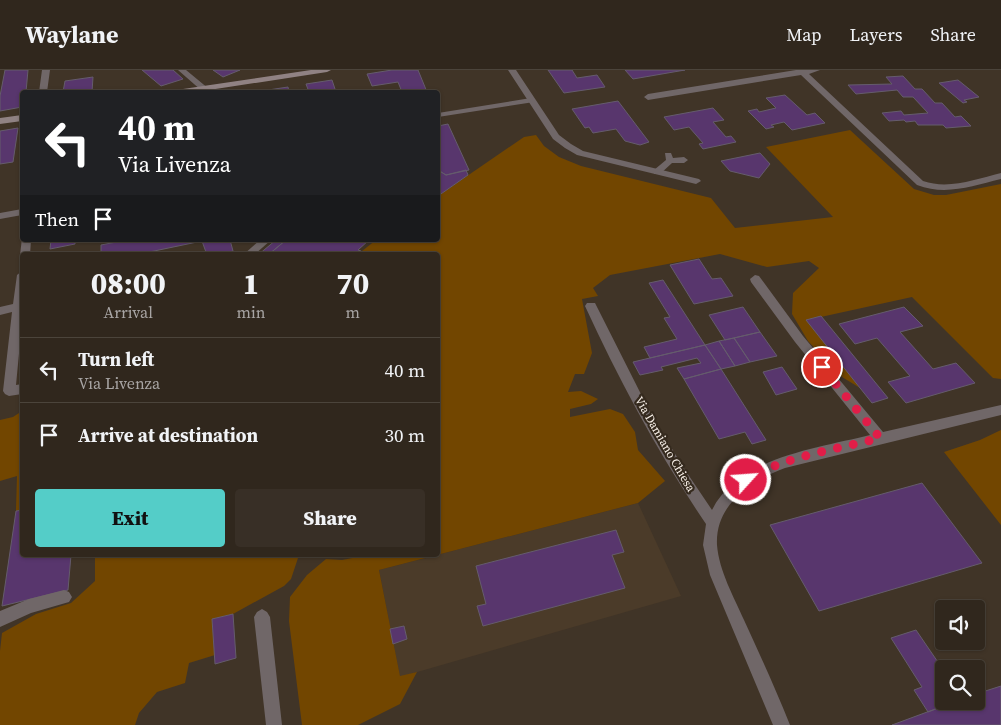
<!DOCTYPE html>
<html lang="en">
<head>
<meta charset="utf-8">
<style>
  body { margin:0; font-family:"Source Serif 4",serif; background:#382f26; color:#f1f3f6; height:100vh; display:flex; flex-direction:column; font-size:19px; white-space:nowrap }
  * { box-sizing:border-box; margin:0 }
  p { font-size:16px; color:#a8a5a4 }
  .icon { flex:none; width:28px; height:28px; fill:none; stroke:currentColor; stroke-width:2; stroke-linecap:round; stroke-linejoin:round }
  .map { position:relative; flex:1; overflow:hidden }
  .side { position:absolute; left:20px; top:182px; width:420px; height:305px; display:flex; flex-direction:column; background:#30271d; border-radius:5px; box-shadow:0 1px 4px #0004,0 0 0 1px #4b443b }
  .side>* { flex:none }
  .banner { position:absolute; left:20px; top:20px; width:420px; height:152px; border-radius:5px; box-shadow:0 1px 4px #0004,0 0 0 1px #4b443b; background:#202124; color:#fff; overflow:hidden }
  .tools { position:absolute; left:935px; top:530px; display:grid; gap:10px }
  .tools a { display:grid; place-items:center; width:50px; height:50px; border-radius:5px; background:#30271d; box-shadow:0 1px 4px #0004,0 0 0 1px #4b443b; font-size:25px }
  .pin { position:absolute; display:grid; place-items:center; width:42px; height:42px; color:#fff; margin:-21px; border:2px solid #fff; border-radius:50%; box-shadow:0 1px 5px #0007 }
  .me { position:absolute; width:55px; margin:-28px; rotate:64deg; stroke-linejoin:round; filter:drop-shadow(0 0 4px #0008) }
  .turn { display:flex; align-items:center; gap:18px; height:105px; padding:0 15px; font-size:22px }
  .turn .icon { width:65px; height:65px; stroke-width:2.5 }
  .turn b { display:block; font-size:35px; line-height:42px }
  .then { display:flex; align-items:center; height:48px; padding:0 15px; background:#0003; gap:10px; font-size:19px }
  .eta { display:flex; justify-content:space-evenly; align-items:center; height:85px; text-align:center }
  .eta b { font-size:30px; font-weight:800; line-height:35px }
  .primary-button { display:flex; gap:10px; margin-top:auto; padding:10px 15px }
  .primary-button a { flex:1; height:58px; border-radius:5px; background:#54cdc8; color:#111; font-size:20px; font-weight:800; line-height:58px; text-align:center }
  .primary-button a+a { background:#382f26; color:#f1f3f6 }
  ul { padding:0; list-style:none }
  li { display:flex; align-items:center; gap:15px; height:65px; padding:0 15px; border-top:1px solid #4b443b }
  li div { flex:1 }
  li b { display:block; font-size:19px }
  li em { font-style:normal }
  header { display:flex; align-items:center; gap:30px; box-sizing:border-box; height:70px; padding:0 25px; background:#30271d; border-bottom:1px solid #4b443b }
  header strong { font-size:24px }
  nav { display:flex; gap:28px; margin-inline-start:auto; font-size:18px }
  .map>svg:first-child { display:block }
  .built { fill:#4b3b29 }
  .green { fill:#724600 }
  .building { fill:#58366d; stroke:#655c6c }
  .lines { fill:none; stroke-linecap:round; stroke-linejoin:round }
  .lane { fill:#706768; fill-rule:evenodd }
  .street { fill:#706768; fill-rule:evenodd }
  .secondary { fill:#908283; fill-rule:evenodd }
  .route { stroke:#e11d48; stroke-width:9; stroke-dasharray:0 16.2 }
  .labels { text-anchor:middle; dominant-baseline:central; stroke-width:4.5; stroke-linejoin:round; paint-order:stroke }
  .street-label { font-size:12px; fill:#f8f0e8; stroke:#352a1e }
</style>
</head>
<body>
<header>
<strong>Waylane</strong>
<nav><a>Map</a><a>Layers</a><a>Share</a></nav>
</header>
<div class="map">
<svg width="1001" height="655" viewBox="0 0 1001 655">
  <rect width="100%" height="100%" fill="#403427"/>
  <path class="built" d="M638,433L681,526L400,607L379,500Z"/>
  <path class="green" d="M850,60L914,119L934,125H946L1001,114V309L993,308L912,227L807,250L860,318L842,307L808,271L792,244L793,223L819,198L809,191L767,197L720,184L610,205L593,218L598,226L582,229L592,283L584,304H575L568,322L581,321L598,329L591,334L570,339V347L610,339L623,344L635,362L638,380L665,411L638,433L379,500L400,606L417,602L400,634L358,655H302L289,551L290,527L307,505L326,489L342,490L368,485H438V185H357L376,170H438V126L524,67L536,65L544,76L559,87L581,96L711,128L735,158L833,147L766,77Z
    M22,341V440L16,441L17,406L0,411V350L13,347Z
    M1001,360V455L944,382L980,370Z
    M95,485H299L291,509L284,516L233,544L212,549L215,585L189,593L185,613L157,622L139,643L135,655H0V581L2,563L36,544L71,533L95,511Z"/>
  <path class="building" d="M5,0H28L26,22H22V37L0,41V26Z
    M142,0H173L183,9L161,16Z
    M213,0H240L223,7Z
    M392,0H418L427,22H402L398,12L372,16L367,4Z
    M548,0H572L577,8L597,5L605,17L564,23Z
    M625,0H685L633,9Z
    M903,6L915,19H922L935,33H942L955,47L961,46L971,56L946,58L943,55H918L915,51L906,52L904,50L889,51L882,43L901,41L904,45L928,43L913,27H903L897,20L856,24L848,15L892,14L886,7Z
    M93,7L92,22H63L65,11Z
    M332,10L336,22H309L306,14Z
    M958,10L979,27L964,30L967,32L963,33L939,13Z
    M288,17L289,22H255Z
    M785,25L807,45L815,43L825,53L792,60L784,52L771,55L774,57L766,59L748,41L757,39L759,42L776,38L766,28Z
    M618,31L649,72L640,75L625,71L616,59L593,63L589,57L585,58L572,39Z
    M713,38L724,50L713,52L726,67L731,66L736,72L703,79L699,74L703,73L689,57L674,60L664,47Z
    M448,54L469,100L446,105L438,100V56Z
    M18,58L13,92L0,94V61Z
    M760,83L770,94L759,108L730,101L721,91Z
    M438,100L446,105L466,100L468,105L438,126Z
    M51,170H75V174L50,179Z
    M127,170H230L233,181L217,185H207L202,171L135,185H101V175Z
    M276,170H286L268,185H258Z
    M286,170H369L358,180L361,181L357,185H268Z
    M699,189L712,209L721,208L733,226L694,234L670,195Z
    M663,210L705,275L650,288L644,277L677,269L664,248L670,247L649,213Z
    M743,237L760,262L725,270L709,245Z
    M904,237L923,256L900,262L933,299L956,293L975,313L906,333L888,312L910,306L877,268L855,274L839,254Z
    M821,246L888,328L872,333L806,250Z
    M760,262L777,286L750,292L734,268Z
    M734,268L750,292L735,296L719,271Z
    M719,271L735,296L721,299L705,275Z
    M705,275L721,299L684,309L677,298L701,293L697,288L661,297L663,300L640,305L633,292Z
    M782,297L797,319L776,325L763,302Z
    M721,299L766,370L752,374L745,362L719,369L684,309Z
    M922,413L982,493L819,541L770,455Z
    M22,440V485H71L68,520L2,536L16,441Z
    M616,460L624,482L612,485L625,518L483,556L477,536L486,534L476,496Z
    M233,544L236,588L215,594L212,549Z
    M404,556L407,569L393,574L390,559Z
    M916,560L944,601V631H957L928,642L914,620L922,617L891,568Z
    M1001,616V655H892L957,631H976V624Z"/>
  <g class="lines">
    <path class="lane" d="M178,0H186L209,19L202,21Z
      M531,28L535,30L534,32L438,47V43Z
      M665,83H671L673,88L684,87L688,90L684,93H672L660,104H654V100L666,90Z
      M260,170H271L254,185H243Z"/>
    <path class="street" d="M42,0H50L47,22H39Z
      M508,0H516L559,65L571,74L583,81L699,109L701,111L696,114L577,85L565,78L553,69Z
      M796,0H820L809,4L923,111C949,120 976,109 1001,103V109C972,116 946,126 917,115L801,5L648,30L644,27L648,24Z
      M22,139V145L0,149V143Z
      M22,168V170H31L30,185H22V188L20,185Z
      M22,201V252L16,315L22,314V324L9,326L5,324L3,321L12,242L0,245V237L13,234L17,205Z
      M755,205L759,206L803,266L883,362L1001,335V345L785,398C751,411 715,434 717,475C719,501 734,527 744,550C760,585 776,620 790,655H773L710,505L703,475L706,454C659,385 620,312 585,236L587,233H595L651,344L683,397L712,440C738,387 819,378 870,365L795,272L751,212L750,209Z
      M64,520L69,522L72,527L69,532L31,543L0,557V541L29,529Z
      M262,539L267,542L270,547L282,655H266L254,547L257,542Z"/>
    <path class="secondary" d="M311,0H331L327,2L196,22H179L183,19Z
      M22,45V51L0,54V48Z"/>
  </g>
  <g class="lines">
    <path class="route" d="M746,410C782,387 838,379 880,368L822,297"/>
  </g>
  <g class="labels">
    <g class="street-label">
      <text transform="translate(665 374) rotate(60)">Via Damiano Chiesa</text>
    </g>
  </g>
</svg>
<div class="tools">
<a><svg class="icon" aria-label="sound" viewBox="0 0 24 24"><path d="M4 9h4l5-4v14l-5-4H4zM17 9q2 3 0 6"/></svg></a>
<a><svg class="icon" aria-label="search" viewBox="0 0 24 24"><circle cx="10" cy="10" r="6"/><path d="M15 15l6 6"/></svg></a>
</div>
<div class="pin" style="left:822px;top:297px;background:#d93025"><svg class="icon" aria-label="arrive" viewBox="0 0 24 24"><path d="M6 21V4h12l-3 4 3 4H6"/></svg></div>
<svg class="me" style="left:746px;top:410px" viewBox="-20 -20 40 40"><circle r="17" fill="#e11d48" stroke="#fff" stroke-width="3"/><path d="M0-11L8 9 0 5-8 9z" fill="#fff"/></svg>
<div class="banner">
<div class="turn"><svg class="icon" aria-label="left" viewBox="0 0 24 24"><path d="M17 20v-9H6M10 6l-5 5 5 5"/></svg><div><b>40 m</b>Via Livenza</div></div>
<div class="then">Then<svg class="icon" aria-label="arrive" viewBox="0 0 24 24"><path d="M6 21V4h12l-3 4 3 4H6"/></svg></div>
</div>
<section class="side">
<div class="eta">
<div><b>08:00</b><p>Arrival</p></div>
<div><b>1</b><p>min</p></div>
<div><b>70</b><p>m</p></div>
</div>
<ul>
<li><svg class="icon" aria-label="left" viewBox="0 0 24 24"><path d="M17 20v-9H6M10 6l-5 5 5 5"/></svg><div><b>Turn left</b><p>Via Livenza</p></div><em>40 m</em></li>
<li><svg class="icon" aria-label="arrive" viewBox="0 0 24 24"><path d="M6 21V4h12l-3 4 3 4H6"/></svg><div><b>Arrive at destination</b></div><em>30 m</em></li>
</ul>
<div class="primary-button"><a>Exit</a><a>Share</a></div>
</section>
</div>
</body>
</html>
